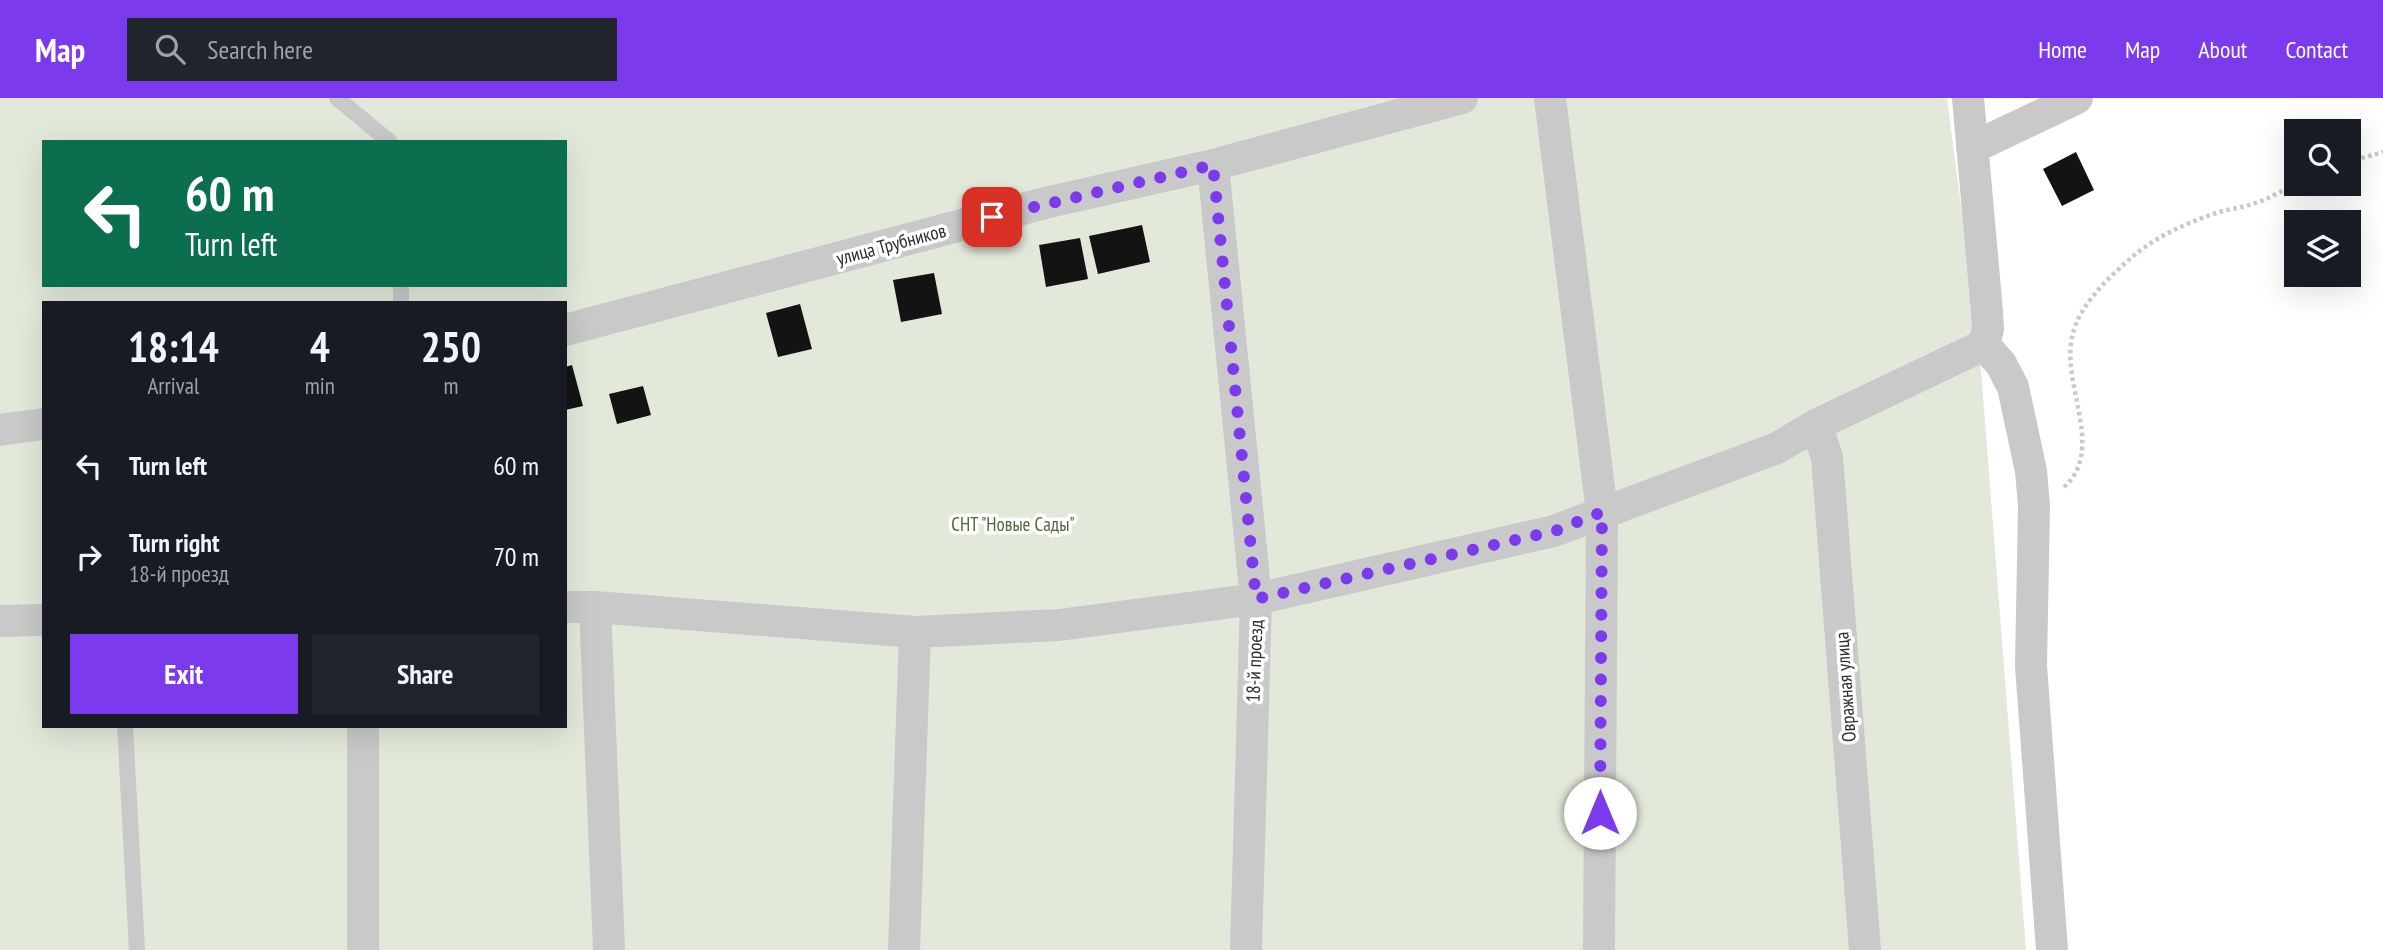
<!DOCTYPE html>
<html lang="en">
<head>
<meta charset="utf-8">
<style>
  body { margin:0; font-family:"PT Sans Narrow",sans-serif; background:#20242c; color:#f1f3f6; height:100vh; display:flex; flex-direction:column; font-size:26px; white-space:nowrap }
  * { box-sizing:border-box; margin:0 }
  p { font-size:23px; color:#9ea1a6 }
  .icon { flex:none; width:38px; height:38px; fill:none; stroke:currentColor; stroke-width:2; stroke-linecap:round; stroke-linejoin:round }
  .map { position:relative; flex:1; overflow:hidden }
  .side { position:absolute; left:42px; top:203px; width:525px; height:427px; display:flex; flex-direction:column; background:#171b24; border-radius:0px; box-shadow:0 7px 28px #0002 }
  .side>* { flex:none }
  .banner { position:absolute; left:42px; top:42px; width:525px; height:147px; border-radius:0px; box-shadow:0 7px 28px #0002; background:#0b6e4f; color:#fff; overflow:hidden }
  .fabs { position:absolute; left:2284px; top:21px; display:grid; gap:14px }
  .fabs a { display:grid; place-items:center; width:77px; height:77px; border-radius:0px; background:#171b24; box-shadow:0 7px 28px #0002; font-size:35px }
  .pin { position:absolute; display:grid; place-items:center; width:60px; height:60px; color:#fff; margin:-30px; border-radius:14px; box-shadow:0 4px 10px #0006 }
  .me { position:absolute; width:77px; margin:-38px; rotate:0deg; stroke-linejoin:round; filter:drop-shadow(0 0 5px #0008) }
  .turn { display:flex; align-items:center; gap:24px; height:147px; padding:0 28px; font-size:32px }
  .turn .icon { width:91px; height:91px; stroke-width:2.5 }
  .turn b { display:block; font-size:49px; line-height:60px }
  .eta { display:flex; justify-content:space-evenly; align-items:center; height:119px; text-align:center }
  .eta b { font-size:42px; font-weight:700; line-height:49px }
  .cta { display:flex; gap:14px; margin-top:auto; padding:14px 28px }
  .cta a { flex:1; height:80px; border-radius:0px; background:#7c3aed; color:#fff; font-size:28px; font-weight:700; line-height:80px; text-align:center }
  .cta a+a { background:#20242c; color:#f1f3f6 }
  ul { padding:0; list-style:none }
  li { display:flex; align-items:center; gap:21px; height:91px; padding:0 28px }
  li div { flex:1 }
  li b { display:block; font-size:26px }
  li em { font-style:normal }
  header { display:flex; align-items:center; gap:42px; box-sizing:border-box; height:98px; padding:0 35px; background:#7c3aed; color:#fff }
  header strong { font-size:33px }
  nav { display:flex; gap:38px; margin-inline-start:auto; font-size:24px }
  .search { width:490px; height:63px; background:#20242c; display:flex; align-items:center; gap:18px; box-sizing:border-box; padding:0 24px; border-radius:0px; color:#9ea1a6; font-size:26px }
  .map>svg:first-child { display:block }
  .green { fill:#e3e9da; fill-rule:evenodd }
  .building { fill:#131313 }
  .lines { fill:none; stroke-linecap:round; stroke-linejoin:round }
  .path { stroke:#c9c9c9; stroke-width:4.5; stroke-dasharray:3.5 3.5; stroke-linecap:butt }
  .service { stroke:#c9c9c9; stroke-width:16 }
  .minor { stroke:#c9c9c9; stroke-width:32 }
  .route { stroke:#7c3aed; stroke-width:12; stroke-dasharray:0 21.6 }
  .labels { text-anchor:middle; dominant-baseline:central; stroke-width:7; stroke-linejoin:round; paint-order:stroke }
  .street-label { font-size:19px; fill:#2c2c2c; stroke:#fff }
  .park-label { font-size:19px; fill:#51653c; stroke:#fff }
</style>
</head>
<body>
<header>
<strong>Map</strong>
<div class="search"><svg class="icon" aria-label="search" viewBox="0 0 24 24"><circle cx="10" cy="10" r="6"/><path d="M15 15l6 6"/></svg>Search here</div>
<nav><a>Home</a><a>Map</a><a>About</a><a>Contact</a></nav>
</header>
<div class="map">
<svg width="2383" height="852" viewBox="0 0 2383 852">
  <rect width="100%" height="100%" fill="#fff"/>
  <path class="green" d="M0,0H1947L1979,246L2026,852H0ZM44,44H565V187H44ZM44,205H565V628H44Z"/>
  <path class="building" d="M2076,54L2094,92L2062,108L2043,71Z
    M1142,127L1150,164L1098,176L1089,138Z
    M1080,140L1088,181L1046,189L1039,147Z
    M934,175L942,216L901,224L893,182Z
    M800,206L812,251L778,259L766,215Z
    M572,267L583,308L565,312V269Z
    M643,288L651,317L617,326L609,296Z"/>
  <g class="lines">
    <path class="path" d="M2348,64L2383,54
      M2064,389C2107,351 2059,285 2073,235C2080,207 2109,179 2131,160C2155,139 2186,125 2216,115C2228,111 2241,110 2252,106C2267,102 2282,93 2296,85"/>
    <path class="service" d="M337,0L390,44
      M401,187V205
      M125,628L137,852"/>
    <path class="minor" d="M1550,0L1602,414L1599,852
      M1968,0L1987,214L1988,231L1984,247L2001,266L2013,289L2031,373L2034,408L2031,568L2052,852
      M1972,50L2077,0
      M1213,67L1256,501L1246,852
      M565,232L1045,105L1213,67L1462,0
      M1816,327L1827,359L1865,852
      M0,332L44,326
      M565,509H595L915,534L1059,527L1256,501L1554,433L1777,350L1816,327L1984,247
      M595,509L609,852
      M0,523L44,522
      M363,628V852
      M904,852L915,534"/>
  </g>
  <g class="lines">
    <path class="route" d="M992,119L1213,67L1256,501L1555,433L1602,414L1600,715"/>
  </g>
  <g class="labels">
    <g class="street-label">
      <text transform="translate(891 146) rotate(-15)">улица Трубников</text>
      <text transform="translate(1254 563) rotate(-88)">18-й проезд</text>
      <text transform="translate(1845 589) rotate(-94)">Овражная улица</text>
    </g>
    <g class="park-label">
      <text x="1013" y="426">СНТ "Новые Сады"</text>
    </g>
  </g>
</svg>
<div class="fabs">
<a><svg class="icon" aria-label="search" viewBox="0 0 24 24"><circle cx="10" cy="10" r="6"/><path d="M15 15l6 6"/></svg></a>
<a><svg class="icon" aria-label="layers" viewBox="0 0 24 24"><path d="M12 4l9 5-9 5-9-5zM3 14l9 5 9-5"/></svg></a>
</div>
<div class="pin" style="left:992px;top:119px;background:#d93025"><svg class="icon" aria-label="arrive" viewBox="0 0 24 24"><path d="M6 21V4h12l-3 4 3 4H6"/></svg></div>
<svg class="me" style="left:1600px;top:715px" viewBox="-20 -20 40 40"><circle r="19" fill="#fff"/><path d="M0-13L10 11 0 6-10 11z" fill="#7c3aed"/></svg>
<div class="banner">
<div class="turn"><svg class="icon" aria-label="left" viewBox="0 0 24 24"><path d="M17 20v-9H6M10 6l-5 5 5 5"/></svg><div><b>60 m</b>Turn left</div></div>
</div>
<section class="side">
<div class="eta">
<div><b>18:14</b><p>Arrival</p></div>
<div><b>4</b><p>min</p></div>
<div><b>250</b><p>m</p></div>
</div>
<ul>
<li><svg class="icon" aria-label="left" viewBox="0 0 24 24"><path d="M17 20v-9H6M10 6l-5 5 5 5"/></svg><div><b>Turn left</b></div><em>60 m</em></li>
<li><svg class="icon" aria-label="right" viewBox="0 0 24 24"><path d="M7 20v-9h11M14 6l5 5-5 5"/></svg><div><b>Turn right</b><p>18-й проезд</p></div><em>70 m</em></li>
</ul>
<div class="cta"><a>Exit</a><a>Share</a></div>
</section>
</div>
</body>
</html>
